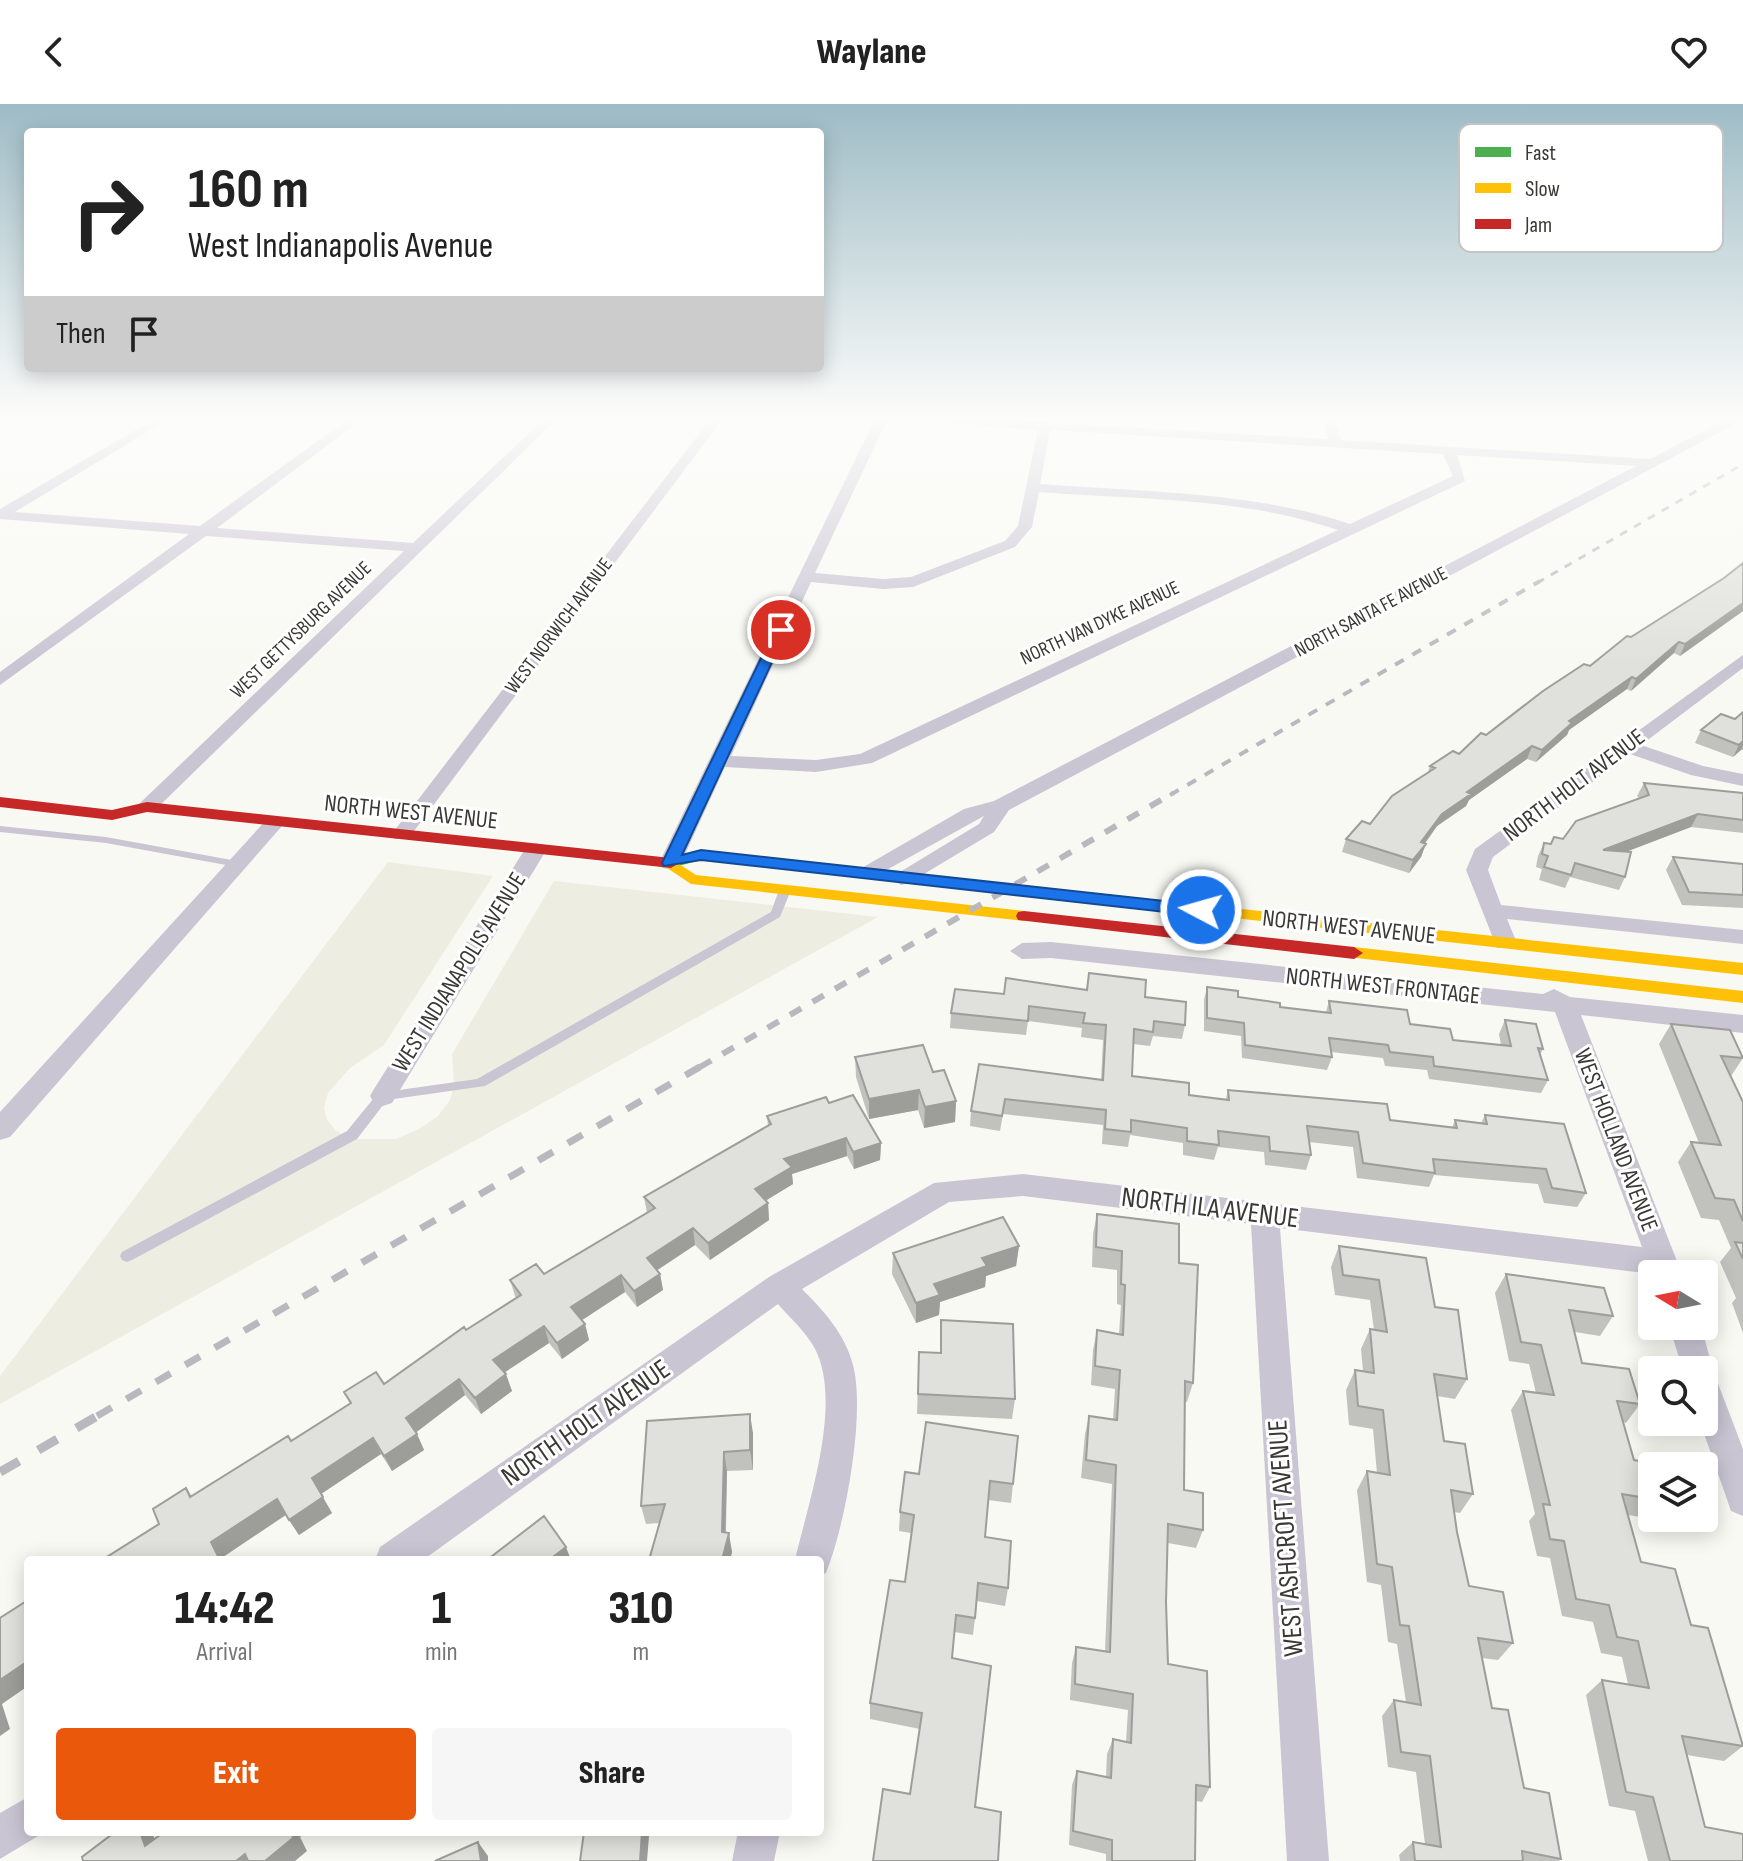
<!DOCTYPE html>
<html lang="en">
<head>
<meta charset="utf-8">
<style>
  body { margin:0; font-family:"Sofia Sans Condensed",sans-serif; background:#f6f6f6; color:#222; height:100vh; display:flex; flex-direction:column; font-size:30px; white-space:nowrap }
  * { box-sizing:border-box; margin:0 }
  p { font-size:26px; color:#767676 }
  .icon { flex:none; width:44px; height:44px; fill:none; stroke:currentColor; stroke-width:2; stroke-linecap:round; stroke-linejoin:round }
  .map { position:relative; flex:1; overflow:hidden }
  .panel { position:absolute; left:24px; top:1452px; width:800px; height:280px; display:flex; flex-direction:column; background:#fff; border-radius:8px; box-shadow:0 4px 20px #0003 }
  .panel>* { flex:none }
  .top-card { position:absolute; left:24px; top:24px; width:800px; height:244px; border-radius:8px; box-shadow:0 4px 20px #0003; background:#fff; color:#222; overflow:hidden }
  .needle { width:52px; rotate:280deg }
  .tools { position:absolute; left:1638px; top:1156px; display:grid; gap:16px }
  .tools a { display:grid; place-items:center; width:80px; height:80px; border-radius:8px; background:#fff; box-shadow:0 4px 20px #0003; font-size:40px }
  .pin { position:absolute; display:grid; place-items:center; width:68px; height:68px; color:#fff; margin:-34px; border:4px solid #fff; border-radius:50%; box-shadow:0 2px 8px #0007 }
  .me { position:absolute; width:88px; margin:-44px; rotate:276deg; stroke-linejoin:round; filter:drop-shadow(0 0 6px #0008) }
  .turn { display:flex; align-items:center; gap:28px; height:168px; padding:0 32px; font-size:36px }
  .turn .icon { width:104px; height:104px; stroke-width:2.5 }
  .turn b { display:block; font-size:56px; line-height:68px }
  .then { display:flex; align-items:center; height:76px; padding:0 32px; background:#0003; gap:16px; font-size:30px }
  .eta { display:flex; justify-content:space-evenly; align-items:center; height:136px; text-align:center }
  .eta b { font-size:48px; font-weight:800; line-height:56px }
  .action { display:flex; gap:16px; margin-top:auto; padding:16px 32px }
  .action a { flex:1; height:92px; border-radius:8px; background:#ea580c; color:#fff; font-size:32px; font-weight:800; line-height:92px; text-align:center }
  .action a+a { background:#f6f6f6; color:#222 }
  header { display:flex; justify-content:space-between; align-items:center; height:104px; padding:0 32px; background:#fff; font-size:36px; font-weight:800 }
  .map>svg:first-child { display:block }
  .built { fill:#eeede2 }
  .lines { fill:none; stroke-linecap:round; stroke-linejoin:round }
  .lane { fill:#c9c5d3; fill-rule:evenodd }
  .street { fill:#c9c5d3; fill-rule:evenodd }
  .fast { fill:#4caf50; fill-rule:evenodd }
  .slow { fill:#ffc107; fill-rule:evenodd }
  .jam { fill:#c62828; fill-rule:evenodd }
  .rail-far4 { stroke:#b9b8be; stroke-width:3; stroke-dasharray:8 8; stroke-linecap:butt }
  .rail-far3 { stroke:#b9b8be; stroke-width:4; stroke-dasharray:10 10; stroke-linecap:butt }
  .rail-far2 { stroke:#b9b8be; stroke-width:6; stroke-dasharray:13 13; stroke-linecap:butt }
  .rail-far1 { stroke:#b9b8be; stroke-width:7; stroke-dasharray:17 17; stroke-linecap:butt }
  .rail { stroke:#b9b8be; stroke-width:9; stroke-dasharray:22 22; stroke-linecap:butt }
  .wall { fill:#c1c1bd }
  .shaded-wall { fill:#9d9d9a }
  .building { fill:#e0e0dc; stroke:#9d9d9a; stroke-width:2 }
  .route { fill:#1a73e8; stroke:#114b97; stroke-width:2 }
  .labels { text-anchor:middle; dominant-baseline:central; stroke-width:6; stroke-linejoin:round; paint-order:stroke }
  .far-street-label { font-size:20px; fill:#3a3935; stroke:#fff }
  .street-label { font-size:24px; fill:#3a3935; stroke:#fff }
  .near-street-label { font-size:28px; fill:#3a3935; stroke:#fff }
  .key { fill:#fff; stroke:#c4c4c2; stroke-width:2 }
  .key-label { font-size:22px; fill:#3a3935 }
</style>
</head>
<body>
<header><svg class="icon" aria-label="back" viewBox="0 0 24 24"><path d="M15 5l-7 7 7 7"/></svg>Waylane<svg class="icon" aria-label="heart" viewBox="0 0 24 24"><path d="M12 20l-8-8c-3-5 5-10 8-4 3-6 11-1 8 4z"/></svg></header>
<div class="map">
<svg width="1743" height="1757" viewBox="0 0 1743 1757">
  <rect width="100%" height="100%" fill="#f9f9f4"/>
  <path class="built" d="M388,758L493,772L384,941L350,964L328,989L324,1003L327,1016L336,1027L352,1035H396L419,1025L438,1012L450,996L454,981L452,950L554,777L878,813L0,1300V1272Z"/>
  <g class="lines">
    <path class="lane" d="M0,722L106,733L237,757L242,760L237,763L106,739L0,728Z
      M785,783L791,786L780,813L485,982L387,996L357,1035L132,1156L127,1158L122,1156L120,1152L122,1148L347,1027L378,989L477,975L771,808L779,786Z"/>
    <path class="street" d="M158,313H172L15,408L200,422L351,313H365L217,424L413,439L546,313H559L154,707H140L137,703L140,699L404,447L206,432L0,581V568L189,430L0,415V405Z
      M712,313H724L408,735H394L391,731L394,727Z
      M876,313H950L1328,335L1321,313H1333L1341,336L1650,355L1730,313H1743V316L1009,706L994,728L909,779L901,781L890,774L979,720L984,712L872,774H856L853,769L964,705L994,697L1636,362L1457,351L1465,377L872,659L816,668L725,663L681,759L670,765L662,764L659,759ZM888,314L1038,326L1018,422L1005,437L911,473L883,475L815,469ZM1050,326L1443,350L1453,372L1350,420C1250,387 1144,388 1040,380ZM1039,388C1139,396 1243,393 1338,426L860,650L816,656L731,652L811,478L883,485L913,483L1015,443L1032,423Z
      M1743,551V564L1641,641L1703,662L1743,670V682L1691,671L1630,650L1493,753L1488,766L1501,801L1743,826V840L1507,815L1517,839L1513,844H1497L1466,766L1475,745Z
      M275,712L285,718L282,722L10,1033L0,1036V1008L268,714Z
      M536,739L547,745L392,999L383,1002L374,999L370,992L374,985L525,745Z
      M1051,838L1543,890L1554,885L1570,893L1743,911V929L1581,911L1682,1170H1652L1280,1124L1329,1757H1287L1251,1120L1023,1092L949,1098L802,1185C824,1207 845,1230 853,1261C866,1310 845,1422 826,1469L820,1471V1456H795C808,1399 844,1297 814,1243C805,1227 790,1214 778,1200L423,1456H375L380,1443L769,1173L934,1079L1023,1070L1642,1143L1555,908L1051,854L1022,855L1010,847L1022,839Z
      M1669,1222H1701L1714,1269L1743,1345V1412L1731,1407L1700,1318H1704V1266H1683Z
      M28,1693V1728L43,1729L0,1755V1709Z
      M738,1728H780L774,1757H732Z"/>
    <path class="fast" d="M701,746L1186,799L1194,804L1186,809L701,756L671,764L663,759L665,756Z"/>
    <path class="slow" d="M670,754L696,771L1024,807L1032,812L1024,817L691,780L664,762L662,759L664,756Z
      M1186,799L1743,859V871L1180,808L1178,804L1180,800Z
      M1354,843L1743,887V899L1348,853L1345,849Z"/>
    <path class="jam" d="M0,693L112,706L147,698L671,754L679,759L671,764L147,708L112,716L0,703Z
      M1024,807L1354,843L1363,849L1354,855L1018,816L1016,812L1018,808Z"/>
    <path class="rail-far4" d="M1537,479L1743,360"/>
    <path class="rail-far3" d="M1170,691L1540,477"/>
    <path class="rail-far2" d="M700,963L1173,689"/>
    <path class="rail-far1" d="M97,1312L703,961"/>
    <path class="rail" d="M0,1368L101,1310"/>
  </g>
  <path class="wall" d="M1743,459V507L1680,552L1674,549L1631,587L1627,585L1569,626L1567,631L1536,658L1527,655L1469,696L1466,702L1437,722L1425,740L1421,753L1409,769L1342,748L1346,735L1370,720L1428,668L1430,662L1459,650L1631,533L1724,474Z
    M1743,608V646H1741L1733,653L1695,639L1701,626L1735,615Z
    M1644,679L1743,689V729L1691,723L1625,748V773L1619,786L1570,773L1565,784L1539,776L1542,765L1536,763L1538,752L1544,739L1550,740L1554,733L1563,735L1639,694L1637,692Z
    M1673,753L1743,760V804L1682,801L1666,766Z
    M1089,869L1145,893L1185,921L1182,935L1153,932L1150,942L1133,940L1132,972L1189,991L1226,995L1228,986L1390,1016L1452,1024L1455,1016L1481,1019L1485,1011L1586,1089L1577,1103L1544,1099L1538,1080L1434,1071L1429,1083L1357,1074L1353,1043L1309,1038L1311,1051L1306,1066L1265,1061L1264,1048L1218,1043L1214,1056L1183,1051V1039L1130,1031L1128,1043L1102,1040L1103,1021L1003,1010L1000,1027L970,1022L971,1007L979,960L1101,976L1103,936L1081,933L1082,924L1028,917L1026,931L950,924L951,909L1004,890L1086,886Z
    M1207,883L1238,893L1280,903L1326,908L1329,897L1410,920L1453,936L1501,941L1499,930L1505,916L1543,945L1540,951L1548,976L1541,989L1429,975L1427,966L1385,962L1383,954L1331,948L1332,953L1327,966L1242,954L1241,932L1204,927V896Z
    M1671,920L1743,954L1731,972L1743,998V1229L1732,1199L1736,1194L1720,1158L1731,1144L1719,1116L1701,1114L1678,1058L1691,1038L1699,1039L1659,940Z
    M855,953L933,968L956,997L955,1018L924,1024L918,1006L869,1015L856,973Z
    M829,999L881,1039L880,1056L854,1065L847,1052L792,1070L793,1080L766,1096L768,1099L769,1116L710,1156L695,1141L657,1166L660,1170L663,1186L637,1203L625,1188L582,1216L585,1220L589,1236L562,1255L549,1239L504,1269L512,1287L481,1310L465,1291L416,1328L424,1346L392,1367L381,1350L321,1390L332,1409L299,1431L286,1411L223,1453L159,1420L186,1384L192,1392L291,1337L350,1299L344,1288L384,1280L516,1195L510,1176L544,1170L647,1109L644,1093L768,1022L767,1012Z
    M1097,1110L1179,1159L1193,1279L1187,1298H1185L1184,1386L1203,1426L1196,1444L1168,1439L1166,1498L1168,1560L1210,1683L1202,1698L1196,1697L1195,1757H1106V1750L1069,1741L1072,1681L1077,1667L1106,1673L1107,1650L1113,1635L1126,1638L1128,1606L1070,1596L1072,1559L1076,1543L1105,1547L1112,1380L1081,1374L1085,1330L1089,1312L1113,1316L1115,1285L1091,1281L1093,1246L1097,1226L1119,1230L1121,1201L1117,1200V1166L1092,1163L1093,1130Z
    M1019,1142L1016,1162L986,1172L985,1183L940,1198L939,1211L916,1219L892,1170L893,1149Z
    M1339,1142L1435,1203L1467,1275L1455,1295L1437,1292L1444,1337L1473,1390L1460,1409L1454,1408L1457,1428L1469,1482L1513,1539L1498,1556L1482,1554L1492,1604L1524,1684L1561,1755L1559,1757H1400L1399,1751L1413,1738L1425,1740L1416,1668L1388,1663L1382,1612L1394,1596L1406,1598L1397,1540L1388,1538L1381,1481L1367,1478L1357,1386L1367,1367L1377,1369L1373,1325L1349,1321L1346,1286L1355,1266L1363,1267L1361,1245L1370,1225L1374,1226L1370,1196L1335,1191L1331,1163Z
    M1506,1170L1613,1212L1600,1232L1575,1228L1582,1259L1640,1300L1626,1319L1623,1318L1634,1356L1652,1362V1414H1654L1653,1415L1628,1411L1641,1458L1691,1521L1743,1642L1724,1657L1687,1651L1705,1723L1743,1757H1648L1635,1707L1609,1702L1586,1591L1602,1576L1628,1580L1622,1553L1601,1549L1593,1518L1562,1512L1550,1454L1537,1452L1529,1417L1535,1410L1511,1306L1523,1287L1536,1289L1529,1260L1509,1257L1495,1189Z
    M941,1216L1015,1295L1012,1315L917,1310L919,1248L940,1249Z
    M926,1318L1013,1380L1011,1399L988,1396L985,1433L1008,1484L1005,1502L977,1497L973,1531L954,1528L910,1690L920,1625L870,1615V1599L905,1478L911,1429L899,1427L900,1408L919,1370Z
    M753,1329V1366L727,1367L726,1429L732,1448L730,1456H649L659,1419L646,1420L641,1402Z"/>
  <path class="shaded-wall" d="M1743,499V507L1680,552L1685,540Z
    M1679,538L1674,549L1631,587L1636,575Z
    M1632,573L1627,585L1569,626L1567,631L1536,658L1542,646L1569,617Z
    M1743,637V642L1741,646L1733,653L1739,641Z
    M1532,642L1527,655L1469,696L1466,702L1437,722L1416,751L1421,738L1442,710L1467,688Z
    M1698,710L1691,723L1597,759L1603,746Z
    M1426,740L1421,753L1409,769L1413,756Z
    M919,986L918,1006L869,1015V995Z
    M956,997L955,1018L924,1024L925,1003Z
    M846,1034L847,1052L792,1070L793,1080L757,1102L755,1085L784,1055Z
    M881,1039L880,1056L854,1065L853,1048Z
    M768,1099L769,1116L710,1156L708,1139Z
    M693,1124L695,1141L650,1171L647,1154Z
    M1019,1142L1016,1162L986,1172L985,1183L940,1198L939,1211L916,1219V1199L934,1180L982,1154Z
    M660,1170L663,1186L637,1203L634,1187Z
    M621,1171L625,1188L576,1220L571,1203Z
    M585,1220L589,1236L562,1255L557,1239Z
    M544,1222L549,1239L499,1272L493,1256Z
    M506,1270L512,1287L481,1310L475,1294Z
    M459,1275L465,1291L414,1330L406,1314Z
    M750,1310L753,1329V1366L750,1346Z
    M417,1330L424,1346L392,1367L384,1352Z
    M373,1334L381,1350L321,1390L332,1409L299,1431L289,1416L312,1374Z
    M724,1348L727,1367L725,1443L729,1429L732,1448L730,1456H722Z
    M277,1395L287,1410L223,1453L224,1456H220L211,1438Z
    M566,1443L571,1456H549Z
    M28,1557V1582L2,1600L10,1625L0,1632V1576Z
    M140,1728H152L162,1755L145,1742Z
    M291,1728H307L300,1733L307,1747L295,1757H265Z
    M642,1728H647L649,1732L647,1757H640Z
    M478,1738L488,1752V1757H481Z
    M245,1750L253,1757H236Z"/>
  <path class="building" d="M1743,459V499L1685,540L1679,538L1636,575L1632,573L1569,617L1572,619L1542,646L1532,642L1467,688L1471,690L1442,710L1421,738L1426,740L1413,756L1346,735L1362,717L1370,720L1392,692L1435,664L1430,662L1453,647L1459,650L1481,629L1486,631L1543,587L1584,560L1590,562L1627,532L1631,533L1724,474Z
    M1743,608V637L1739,641L1701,626L1721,610L1735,615Z
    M1644,679L1743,689V716L1698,710L1603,746L1631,748L1625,773L1575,759L1571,771L1544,763L1548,752L1542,750L1544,739L1551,740L1554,733L1563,735L1576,717L1649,691Z
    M1673,753L1743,760V791L1689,788Z
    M1089,869L1146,876L1145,893L1186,898L1185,921L1154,917L1153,928L1134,925L1132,972L1189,979V991L1229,996L1228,986L1387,1000L1390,1016L1457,1024L1455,1016L1487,1020L1485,1011L1564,1020L1586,1089L1552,1084L1546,1065L1433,1055L1435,1069L1363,1059L1358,1028L1307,1022L1311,1051L1270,1047L1269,1033L1218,1027L1219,1041L1187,1037V1024L1131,1016V1028L1105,1025L1106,1006L1005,995L1002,1012L971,1007L979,960L1103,976L1106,921L1083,919L1085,909L1029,902L1028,917L951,909L955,885L1004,890L1006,874L1087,886Z
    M1207,883L1238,887V893L1280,899V903L1331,909L1329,897L1407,906L1410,920L1450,925L1453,936L1511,942L1505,916L1536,920L1543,945L1538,944L1548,976L1434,962L1433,953L1390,948L1388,941L1329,934L1332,953L1245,941L1244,919L1207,914Z
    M1671,920L1730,926L1743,954L1721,952L1743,998V1117L1734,1096L1715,1094L1691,1038L1721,1041Z
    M923,941L933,968L944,966L956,997L925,1003L919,986L869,995L855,953Z
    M853,991L881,1039L853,1048L846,1034L784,1055L792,1063L755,1085L768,1099L708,1139L693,1124L647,1154L660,1170L634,1187L621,1171L571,1203L585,1220L557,1239L544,1222L493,1256L506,1270L475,1294L459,1275L406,1314L417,1330L384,1352L373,1334L312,1374L323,1393L289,1416L277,1395L211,1438L220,1456H102L159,1420L153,1405L186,1384L190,1393L288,1332L291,1337L351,1299L344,1288L376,1268L384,1280L464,1223L466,1226L521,1191L510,1176L536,1160L544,1170L655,1104L644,1093L771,1020L767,1012L826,993L829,999Z
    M1097,1110L1179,1120V1159L1198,1161L1193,1279L1185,1277L1184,1386L1203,1389V1426L1168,1420L1166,1498L1168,1560L1207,1567L1210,1683L1196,1681L1195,1757H1112V1736L1073,1727L1077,1667L1111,1674L1113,1635L1131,1639L1133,1590L1075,1580L1076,1543L1110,1548L1116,1361L1086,1356L1089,1312L1117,1316L1120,1266L1095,1262L1097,1226L1123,1231L1125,1181L1121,1180L1122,1147L1096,1143Z
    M1003,1113L1019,1142L982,1154L987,1162L934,1180L940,1191L916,1199L893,1149Z
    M1735,1138L1743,1139V1155Z
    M1339,1142L1426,1154L1435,1203L1458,1206L1467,1275L1434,1270L1444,1337L1465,1340L1473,1390L1451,1386L1457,1428L1469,1482L1503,1488L1513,1539L1478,1534L1492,1604L1508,1606L1524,1684L1549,1689L1561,1755L1522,1747L1523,1757H1415L1413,1738L1441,1743L1430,1652L1401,1648L1394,1596L1421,1601L1409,1522L1400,1521L1392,1463L1377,1460L1367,1367L1390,1371L1383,1306L1358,1302L1355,1266L1374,1269L1370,1225L1387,1228L1379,1176L1343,1171Z
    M1506,1170L1604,1184L1613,1212L1569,1206L1582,1259L1629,1265L1640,1300L1617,1297L1634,1356L1658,1360L1659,1362H1652V1395L1622,1390L1641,1458L1675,1465L1691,1521L1708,1524L1743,1642L1682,1632L1705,1723L1743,1730V1757H1670L1653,1693L1626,1688L1602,1576L1649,1584L1638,1537L1617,1533L1609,1501L1576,1495L1564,1437L1550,1435L1543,1400L1550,1401L1523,1287L1554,1291L1541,1241L1521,1238Z
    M941,1216L1013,1220L1015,1295L918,1290L919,1248L941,1249Z
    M750,1310V1346L724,1348L722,1428L729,1429L722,1456H649L665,1400L641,1402L647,1317Z
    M926,1318L1018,1332L1013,1380L990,1377L985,1433L1011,1437L1008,1484L978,1479L975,1514L956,1511L952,1554L991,1562L975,1703L1001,1708L998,1757H873L883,1685L910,1690L922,1609L870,1599L890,1476L905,1478L914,1411L900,1408L905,1368L919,1370Z
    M544,1412L566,1443L549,1456H487Z
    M28,1496V1557L0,1576V1514Z
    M115,1728H140L145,1742L164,1728H291L293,1734L265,1757H248L245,1750L236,1757H83L82,1753Z
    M584,1728H642L640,1757H580Z
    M478,1738L481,1757H435Z"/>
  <linearGradient id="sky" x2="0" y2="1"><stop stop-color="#9ebcc6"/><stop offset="0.56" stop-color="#fcfcfa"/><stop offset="1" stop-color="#fcfcfa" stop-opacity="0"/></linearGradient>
  <rect width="1743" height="559" fill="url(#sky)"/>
  <path class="route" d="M776,523L787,526L682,751L701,746L1201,801L1210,806L1201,812L701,756L664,762L662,759Z"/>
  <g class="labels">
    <g class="far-street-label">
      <text transform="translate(1371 508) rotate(-28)">NORTH SANTA FE AVENUE</text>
      <text transform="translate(1100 519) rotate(-25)">NORTH VAN DYKE AVENUE</text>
      <text transform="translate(559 522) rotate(-53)">WEST NORWICH AVENUE</text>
      <text transform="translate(301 526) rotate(-44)">WEST GETTYSBURG AVENUE</text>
    </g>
    <g class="street-label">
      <text transform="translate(1574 681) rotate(-37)">NORTH HOLT AVENUE</text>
      <text transform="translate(411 708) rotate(6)">NORTH WEST AVENUE</text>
      <text transform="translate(1349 823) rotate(6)">NORTH WEST AVENUE</text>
      <text transform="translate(459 868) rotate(-58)">WEST INDIANAPOLIS AVENUE</text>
      <text transform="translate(1383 882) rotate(6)">NORTH WEST FRONTAGE</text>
      <text transform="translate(1616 1036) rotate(69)">WEST HOLLAND AVENUE</text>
    </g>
    <g class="near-street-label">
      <text transform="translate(1210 1104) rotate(7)">NORTH ILA AVENUE</text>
      <text transform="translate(586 1319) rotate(-35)">NORTH HOLT AVENUE</text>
      <text transform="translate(1286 1434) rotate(-94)">WEST ASHCROFT AVENUE</text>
    </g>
  </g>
  <rect x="1459" y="20" width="264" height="128" rx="12" class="key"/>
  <rect x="1475" y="43" width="36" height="10" fill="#4caf50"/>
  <rect x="1475" y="79" width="36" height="10" fill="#ffc107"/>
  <rect x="1475" y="115" width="36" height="10" fill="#c62828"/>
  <g class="key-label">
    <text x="1525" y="56">Fast</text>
    <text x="1525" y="92">Slow</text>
    <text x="1525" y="128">Jam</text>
  </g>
</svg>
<div class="tools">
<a><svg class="needle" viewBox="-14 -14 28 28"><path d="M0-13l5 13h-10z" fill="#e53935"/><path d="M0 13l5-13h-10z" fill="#767676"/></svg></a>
<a><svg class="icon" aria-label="search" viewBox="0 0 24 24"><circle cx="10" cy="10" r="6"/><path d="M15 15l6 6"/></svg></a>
<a><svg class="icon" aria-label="layers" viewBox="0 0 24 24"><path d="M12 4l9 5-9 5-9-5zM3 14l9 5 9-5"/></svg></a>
</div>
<div class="pin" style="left:781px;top:526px;background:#d93025"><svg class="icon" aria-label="arrive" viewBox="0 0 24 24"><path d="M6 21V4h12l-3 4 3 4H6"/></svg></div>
<svg class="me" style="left:1201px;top:806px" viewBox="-20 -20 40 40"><circle r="17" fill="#1a73e8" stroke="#fff" stroke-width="3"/><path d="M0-11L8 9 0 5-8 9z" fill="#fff"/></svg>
<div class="top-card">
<div class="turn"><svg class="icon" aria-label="right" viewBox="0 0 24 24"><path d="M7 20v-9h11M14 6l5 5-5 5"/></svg><div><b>160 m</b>West Indianapolis Avenue</div></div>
<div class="then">Then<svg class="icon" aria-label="arrive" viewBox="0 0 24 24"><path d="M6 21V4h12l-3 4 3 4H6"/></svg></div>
</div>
<section class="panel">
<div class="eta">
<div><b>14:42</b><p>Arrival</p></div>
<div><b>1</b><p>min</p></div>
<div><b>310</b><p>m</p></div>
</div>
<div class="action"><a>Exit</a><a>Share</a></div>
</section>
</div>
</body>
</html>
